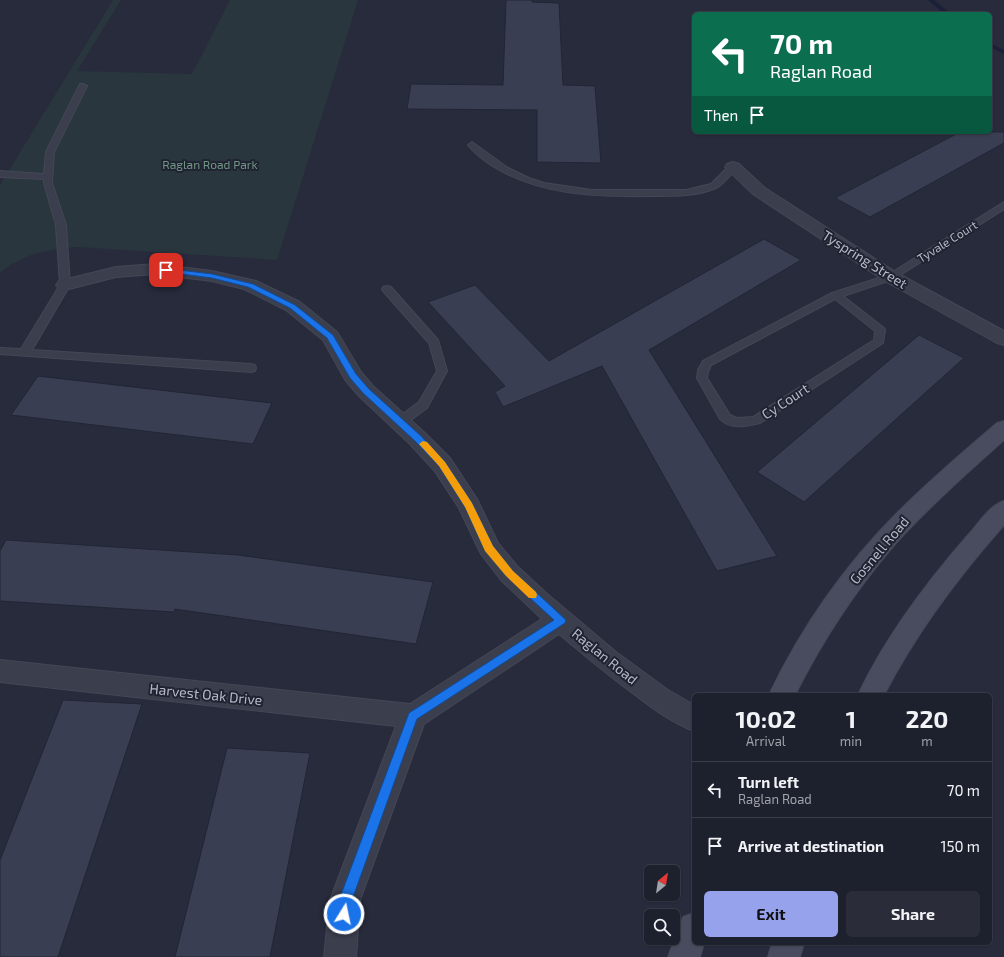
<!DOCTYPE html>
<html lang="en">
<head>
<meta charset="utf-8">
<style>
  body { margin:0; font-family:"Exo 2",sans-serif; background:#2a2d39; color:#f1f3f6; height:100vh; display:flex; flex-direction:column; font-size:15px; white-space:nowrap }
  * { box-sizing:border-box; margin:0 }
  p { font-size:13px; color:#a0a3aa }
  .icon { flex:none; width:22px; height:22px; fill:none; stroke:currentColor; stroke-width:2; stroke-linecap:round; stroke-linejoin:round }
  .map { position:relative; flex:1; overflow:hidden }
  .drawer { position:absolute; left:692px; top:693px; width:300px; height:252px; display:flex; flex-direction:column; background:#1d202d; border-radius:6px; box-shadow:0 1px 3px #0004,0 0 0 1px #3b3e49 }
  .drawer>* { flex:none }
  .banner { position:absolute; left:692px; top:12px; width:300px; height:122px; border-radius:6px; box-shadow:0 1px 3px #0004,0 0 0 1px #3b3e49; background:#0b6e4f; color:#fff; overflow:hidden }
  .needle { width:26px; rotate:30deg }
  .controls { position:absolute; left:644px; top:865px; display:grid; gap:8px }
  .controls a { display:grid; place-items:center; width:36px; height:36px; border-radius:6px; background:#1d202d; box-shadow:0 1px 3px #0004,0 0 0 1px #3b3e49; font-size:20px }
  .pin { position:absolute; display:grid; place-items:center; width:34px; height:34px; color:#fff; margin:-17px; border-radius:8px; box-shadow:0 2px 6px #0006 }
  .me { position:absolute; width:44px; margin:-22px; rotate:10deg; stroke-linejoin:round; filter:drop-shadow(0 0 3px #0008) }
  .turn { display:flex; align-items:center; gap:14px; height:84px; padding:0 12px; font-size:18px }
  .turn .icon { width:52px; height:52px; stroke-width:2.5 }
  .turn b { display:block; font-size:28px; line-height:34px }
  .then { display:flex; align-items:center; height:38px; padding:0 12px; background:#0003; gap:8px; font-size:15px }
  .eta { display:flex; justify-content:space-evenly; align-items:center; height:68px; text-align:center }
  .eta b { font-size:24px; font-weight:700; line-height:28px }
  .primary-button { display:flex; gap:8px; margin-top:auto; padding:8px 12px }
  .primary-button a { flex:1; height:46px; border-radius:6px; background:#97a2ed; color:#111; font-size:16px; font-weight:700; line-height:46px; text-align:center }
  .primary-button a+a { background:#2a2d39; color:#f1f3f6 }
  ul { padding:0; list-style:none }
  li { display:flex; align-items:center; gap:12px; height:56px; padding:0 12px; border-top:1px solid #3b3e49 }
  li div { flex:1 }
  li b { display:block; font-size:15px }
  li em { font-style:normal }
  .map>svg:first-child { display:block }
  .green { fill:#29363d }
  .lines { fill:none; stroke-linecap:round; stroke-linejoin:round }
  .stream { fill:#1b2039; fill-rule:evenodd }
  .building { fill:#3a3e52; stroke:#222534 }
  .service-casing { stroke:#444756; stroke-width:2 }
  .minor-casing { stroke:#444756; stroke-width:2 }
  .secondary-casing { stroke:#444756; stroke-width:2 }
  .service { fill:#3b3e4c; fill-rule:evenodd }
  .minor { fill:#3b3e4c; fill-rule:evenodd }
  .secondary { fill:#494c5f; fill-rule:evenodd }
  .route { fill:#1a73e8; stroke:#114b97 }
  .slow { fill:#f59e0b }
  .labels { text-anchor:middle; dominant-baseline:central; stroke-width:4; stroke-linejoin:round; paint-order:stroke }
  .far-park-label { font-size:12px; fill:#719683; stroke:#202332 }
  .far-street-label { font-size:12px; fill:#b7b9c7; stroke:#202332 }
  .street-label { font-size:14px; fill:#b7b9c7; stroke:#202332 }
</style>
</head>
<body>
<div class="map">
<svg width="1004" height="957" viewBox="0 0 1004 957">
  <rect width="100%" height="100%" fill="#272b3c"/>
  <path class="green" d="M113,0H121L77,71L192,74L230,0H358L277,260L79,247C51,248 22,254 0,273V185Z"/>
  <g class="lines">
    <path class="stream" d="M928,0H934L951,14H944Z
      M990,43L1004,50V54L990,47Z"/>
  </g>
  <path class="building" d="M506,0H532V2L559,3L563,85L595,86L601,163L537,162V110L407,109L411,84L503,85Z
    M960,132H1004V143L870,217L835,198Z
    M764,239L801,260L649,350L777,556L717,571L602,366L503,407L495,392L505,386L428,302L475,285L549,361Z
    M919,335L964,358L804,502L757,472Z
    M38,376L272,403L253,444L11,415Z
    M6,540L238,555L433,582L416,644L175,609L174,612L0,601V551Z
    M63,700L142,704L58,957H0V860Z
    M227,748L310,753L270,957H175Z"/>
  <g class="lines">
    <defs>
      <path id="service" d="M80,84H83L87,86L54,152L52,183L66,225L70,285L32,350L251,364L255,365L256,368L255,371L251,372L0,354V348L21,349L60,285L56,225L44,183V179L0,177V171L44,174L46,152Z
        M472,142L508,168L529,178L544,183L592,190H686L711,184L730,165L733,164L737,167C732,173 723,185 716,188C695,197 672,196 650,196C595,197 538,195 491,165C482,159 474,153 468,145Z
        M1004,202V209L894,279L843,296L884,328L885,330L883,343L760,423C747,426 731,430 720,419L697,378L698,370L703,361L832,293L888,275ZM835,299L875,331L874,340L753,417L737,418L730,415L707,378L708,372L711,365Z
        M387,286L391,287L438,340L447,371L427,408L404,425H396L394,422L396,419L419,402L437,371L429,343L383,291L382,289L383,287Z"/>
      <path id="minor" d="M733,162L739,164L765,188L897,273L1004,331V345L997,343L885,281L753,194L725,167L727,164Z
        M155,264L212,271L256,281L300,302L337,332L361,372L373,386L426,434L450,458L477,499L498,543L517,566L546,593L616,652L668,690L694,705V731C672,723 652,708 634,694C608,675 584,655 559,634L424,724L360,900L356,957H324L330,900L396,726L0,682V660L410,704L542,619L501,580L481,554L459,508L434,470L410,444L359,396L346,381L323,340L286,310L244,289L212,281L155,274L116,277L65,290L59,289L56,285L59,281L116,267Z"/>
      <path id="secondary" d="M1004,421V440C967,473 930,506 896,543C856,589 822,641 795,695H769C801,628 845,565 898,512C929,481 963,452 997,423Z
        M1004,501V525C958,577 916,633 884,695H858C886,636 926,583 969,534C979,523 989,506 1004,501Z
        M694,913V943H704L700,957H668L683,917Z
        M772,943H804L800,957H768Z"/>
    </defs>
    <use href="#service" class="service-casing"/>
    <use href="#minor" class="minor-casing"/>
    <use href="#secondary" class="secondary-casing"/>
    <use href="#service" class="service"/>
    <use href="#minor" class="minor"/>
    <use href="#secondary" class="secondary"/>
  </g>
  <path class="route" d="M163,268L212,274L253,284L295,305L333,335L356,374L369,389L421,436L445,462L472,503L493,546L499,554L513,571L566,620L565,623L417,719L352,900L348,919L344,921L340,919L338,914L339,900L409,713L554,620L506,576L492,559L484,548L465,507L439,466L415,441L363,393L350,378L327,338L290,308L248,287L212,278L166,272L162,270Z"/>
  <path class="slow" d="M423,441L427,442L445,462L472,503L493,546L513,571L536,592L537,595L536,598H529L506,576L485,551L465,507L439,466L419,444Z"/>
  <g class="labels">
    <g class="far-park-label">
      <text x="210" y="164">Raglan Road Park</text>
    </g>
    <g class="far-street-label">
      <text transform="translate(947 241) rotate(-32)">Tyvale Court</text>
    </g>
    <g class="street-label">
      <text transform="translate(865 259) rotate(32)">Tyspring Street</text>
      <text transform="translate(785 401) rotate(-33)">Cy Court</text>
      <text transform="translate(879 550) rotate(-50)">Gosnell Road</text>
      <text transform="translate(605 656) rotate(39)">Raglan Road</text>
      <text transform="translate(206 694) rotate(6)">Harvest Oak Drive</text>
    </g>
  </g>
</svg>
<div class="controls">
<a><svg class="needle" viewBox="-14 -14 28 28"><path d="M0-13l5 13h-10z" fill="#e53935"/><path d="M0 13l5-13h-10z" fill="#a0a3aa"/></svg></a>
<a><svg class="icon" aria-label="search" viewBox="0 0 24 24"><circle cx="10" cy="10" r="6"/><path d="M15 15l6 6"/></svg></a>
</div>
<div class="pin" style="left:166px;top:270px;background:#d93025"><svg class="icon" aria-label="arrive" viewBox="0 0 24 24"><path d="M6 21V4h12l-3 4 3 4H6"/></svg></div>
<svg class="me" style="left:344px;top:914px" viewBox="-20 -20 40 40"><circle r="17" fill="#1a73e8" stroke="#fff" stroke-width="3"/><path d="M0-11L8 9 0 5-8 9z" fill="#fff"/></svg>
<div class="banner">
<div class="turn"><svg class="icon" aria-label="left" viewBox="0 0 24 24"><path d="M17 20v-9H6M10 6l-5 5 5 5"/></svg><div><b>70 m</b>Raglan Road</div></div>
<div class="then">Then<svg class="icon" aria-label="arrive" viewBox="0 0 24 24"><path d="M6 21V4h12l-3 4 3 4H6"/></svg></div>
</div>
<section class="drawer">
<div class="eta">
<div><b>10:02</b><p>Arrival</p></div>
<div><b>1</b><p>min</p></div>
<div><b>220</b><p>m</p></div>
</div>
<ul>
<li><svg class="icon" aria-label="left" viewBox="0 0 24 24"><path d="M17 20v-9H6M10 6l-5 5 5 5"/></svg><div><b>Turn left</b><p>Raglan Road</p></div><em>70 m</em></li>
<li><svg class="icon" aria-label="arrive" viewBox="0 0 24 24"><path d="M6 21V4h12l-3 4 3 4H6"/></svg><div><b>Arrive at destination</b></div><em>150 m</em></li>
</ul>
<div class="primary-button"><a>Exit</a><a>Share</a></div>
</section>
</div>
</body>
</html>
